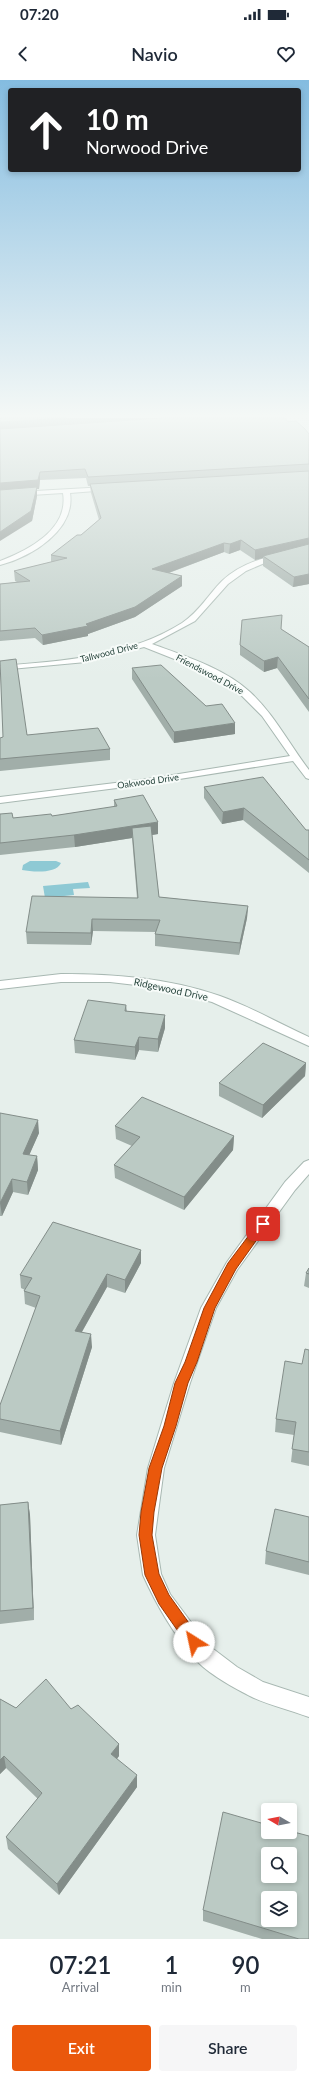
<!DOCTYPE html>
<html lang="en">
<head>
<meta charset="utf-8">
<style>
  body { margin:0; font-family:Lato,sans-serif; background:#f6f6f7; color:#1f2937; height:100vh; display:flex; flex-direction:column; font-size:15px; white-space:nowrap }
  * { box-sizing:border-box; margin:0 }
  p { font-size:13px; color:#747a83 }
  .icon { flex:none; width:22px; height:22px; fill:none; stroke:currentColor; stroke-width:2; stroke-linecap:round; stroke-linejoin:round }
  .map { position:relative; height:1859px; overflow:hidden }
  .panel { display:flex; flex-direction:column; background:#fff; flex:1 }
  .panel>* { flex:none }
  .top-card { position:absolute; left:8px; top:8px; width:293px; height:84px; border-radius:4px; box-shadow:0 2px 6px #0003; background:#202124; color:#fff; overflow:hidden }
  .needle { width:26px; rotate:280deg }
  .fabs { position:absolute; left:261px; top:1723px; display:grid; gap:8px }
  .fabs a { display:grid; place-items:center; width:36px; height:36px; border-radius:4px; background:#fff; box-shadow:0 2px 6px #0003; font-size:20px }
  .pin { position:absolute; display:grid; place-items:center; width:34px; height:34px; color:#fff; margin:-17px; border-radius:8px; box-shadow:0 2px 6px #0006 }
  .me { position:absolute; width:44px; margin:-22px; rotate:325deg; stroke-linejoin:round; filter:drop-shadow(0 0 3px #0008) }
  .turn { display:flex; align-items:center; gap:14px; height:84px; padding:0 12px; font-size:18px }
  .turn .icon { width:52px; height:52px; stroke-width:2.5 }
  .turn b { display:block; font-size:28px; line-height:34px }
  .eta { display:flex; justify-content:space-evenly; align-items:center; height:68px; text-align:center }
  .eta b { font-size:24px; font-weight:600; line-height:28px }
  .cta { display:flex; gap:8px; margin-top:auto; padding:8px 12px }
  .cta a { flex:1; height:46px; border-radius:4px; background:#ea580c; color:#fff; font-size:16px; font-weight:600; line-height:46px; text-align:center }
  .cta a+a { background:#f6f6f7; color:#1f2937 }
  .status { display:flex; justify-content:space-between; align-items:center; height:28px; padding:0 20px; background:#fff; direction:ltr }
  .status svg { height:11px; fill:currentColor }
  header { display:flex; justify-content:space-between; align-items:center; height:52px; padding:0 12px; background:#fff; font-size:18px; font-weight:600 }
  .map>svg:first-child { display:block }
  .water { fill:#8ec9d4 }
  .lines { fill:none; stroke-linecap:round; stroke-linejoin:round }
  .street-casing { stroke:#a8b8b2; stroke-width:2 }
  .street { fill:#fff; fill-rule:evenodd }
  .wall { fill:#a1aea9 }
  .shaded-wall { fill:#838d89 }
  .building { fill:#bbcac4; stroke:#838d89; fill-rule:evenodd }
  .route { fill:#ea580c; stroke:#983908 }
  .labels { text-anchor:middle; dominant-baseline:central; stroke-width:4; stroke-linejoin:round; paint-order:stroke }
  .far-street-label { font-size:9px; fill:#24423a; stroke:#f7fbf9 }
  .street-label { font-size:10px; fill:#24423a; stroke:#f7fbf9 }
</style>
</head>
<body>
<div class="status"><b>07:20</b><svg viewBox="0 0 49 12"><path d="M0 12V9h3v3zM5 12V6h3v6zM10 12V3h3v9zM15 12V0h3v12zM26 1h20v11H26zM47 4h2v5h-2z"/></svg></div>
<header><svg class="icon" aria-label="back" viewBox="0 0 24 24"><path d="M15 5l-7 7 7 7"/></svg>Navio<svg class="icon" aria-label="heart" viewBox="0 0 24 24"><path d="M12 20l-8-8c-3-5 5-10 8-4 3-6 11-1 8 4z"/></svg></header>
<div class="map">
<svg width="309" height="1859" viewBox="0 0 309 1859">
  <rect width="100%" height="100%" fill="#e6efeb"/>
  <path class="water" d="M30,781H56L61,783C56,794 33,792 22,790L23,785Z
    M88,802L90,808L73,809L74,815L45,818L43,806Z"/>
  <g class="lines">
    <defs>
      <path id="street" d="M106,407L109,409L108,410L70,413C76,450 31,477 0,485V481C29,470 69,449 63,413L0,417V413Z
        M309,468V472L267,482L246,491L228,504L195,541L152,564C185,576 224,588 250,612C274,634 289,664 309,690V699L306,698L293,681L148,704L0,723V717L148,699L290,676L262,636L236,610L197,588L144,567L86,582L0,590V586C62,581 128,577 182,543C199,532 208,515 222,501C245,479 279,474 309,468Z
        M61,894C115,894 169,898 220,916C251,927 280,944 309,957V966L212,922L153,907L110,902H61L0,909V901Z
        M309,1080V1094L295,1110L237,1190L216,1228L190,1303L164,1388L155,1455L161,1494L170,1514L208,1565L237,1587L263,1602L309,1617V1637C290,1630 269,1625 252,1617C234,1608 207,1593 194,1578C173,1553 156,1524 143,1495L137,1455L148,1388L174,1303L201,1228L227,1182L285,1102L304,1082Z"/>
    </defs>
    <use href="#street" class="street-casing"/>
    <use href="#street" class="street"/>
  </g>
  <path class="wall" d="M0,338L288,342L309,354V504L293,507L263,486V478L255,480L240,470L229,474L224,472L169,493L182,496V506L135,537L88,554V556L43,565L35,558L0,561V504L17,502L15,501L14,491L51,482V475L81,455L99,440L91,413L90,406H88L86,398L40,400L39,409H37V416L32,441Z
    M281,549L309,567V632L277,588L264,592L240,575V565Z
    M132,588L235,654L174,663L132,599Z
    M27,655L110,669V680L0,691V658Z
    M204,707L306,750H309V793L243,740L222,744L204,718Z
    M114,720L158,754L152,755L159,817L248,826L247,838L239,875L155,866V854L156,852L93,851L91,865L27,864L26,852L137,818L132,758L75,767L0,775V734L13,738L52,736L114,727Z
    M126,925L127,931L165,935V948L158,972L139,970L135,980L75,973L74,960Z
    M306,983L305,996L262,1038L219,1016V1003Z
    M0,1033L39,1053L29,1075L37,1076L38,1090L28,1115L13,1112L2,1136H0Z
    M115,1046L234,1056L233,1070L184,1130L115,1098L114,1085L132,1066L116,1059Z
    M141,1170V1183L125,1213L107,1207L82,1252L92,1267L61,1365L0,1352V1325L36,1228L25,1224L24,1211L25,1210L21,1208L20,1195Z
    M309,1188V1208L304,1206L306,1193Z
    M309,1270V1386L291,1382L294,1355L275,1352L276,1339Z
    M28,1422L30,1435L34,1540L0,1544V1425Z
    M309,1437V1495L265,1484L266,1471Z
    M0,1619L16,1628L71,1629L119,1664V1676L117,1679L137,1707L59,1815L8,1769L6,1757L38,1719L6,1688L0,1694Z
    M203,1830L309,1859H262L203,1841Z"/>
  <path class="shaded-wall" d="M66,338H198L0,350V342Z
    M40,392V400L39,409H37V416L32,441L0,461V403Z
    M309,458V467L263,476V478L255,480V470Z
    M241,460L240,470L229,474L230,464Z
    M224,463V472L152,499V489Z
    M309,494V504L293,507L294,497Z
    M182,496V506L135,537L88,554V556L43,565L42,555L86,544Z
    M278,577L277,588L264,592V581Z
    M235,643V654L174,663V652Z
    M244,728L243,740L222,744L223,732Z
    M158,742V754L133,758L132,748V758L75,767L74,755Z
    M248,826L247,838L239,875L240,863Z
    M92,839L93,851L91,865V853Z
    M165,935V948L158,972V959Z
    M139,957V970L135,980V967Z
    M306,983L305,996L262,1038L263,1025Z
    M38,1040L39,1053L24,1087L23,1074Z
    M234,1056L233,1070L184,1130V1117Z
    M37,1076L38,1090L28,1115L27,1102Z
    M12,1099L13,1112L2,1136L0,1123Z
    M141,1170V1183L125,1213V1200Z
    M107,1194V1207L75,1264V1251Z
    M91,1254L92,1267L61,1365L60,1351Z
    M28,1422L30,1435L34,1540L33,1528Z
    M119,1664V1676L111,1686V1674Z
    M4,1676L6,1688L0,1694V1680Z
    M137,1695V1707L59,1815L57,1804Z"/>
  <path class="building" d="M0,338H66L0,342Z
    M162,338H285L288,342L296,341L305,349L309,354V384L88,397L85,389L40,392L38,400L0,403V349Z
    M309,391V458L255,470L241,460L230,464L224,463L152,489L182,496L135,527L86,544L88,546L42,555L35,548L0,551V504L30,501L14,491L67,478L51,475L77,455H81L101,438L90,404Z
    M37,407L31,431L0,452V410Z
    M309,464V494L294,497L263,476Z
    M282,535L281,549L309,567V619L278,577L264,581L240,565L242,540Z
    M16,579L27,655L98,648L110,669L0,679V658L3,657L0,581Z
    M161,585L206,626L222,624L235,643L174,652L132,588Z
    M263,697L306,750H309V780L244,728L223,732L204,707Z
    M143,715L158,742L74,755L0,763V734L12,733L13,738L51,734L52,736L117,726L114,720Z
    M151,746L159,817L248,826L240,863L155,854L160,840L92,839L91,853L26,852L32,816L138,818L132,748Z
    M88,920L126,925L125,931L165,935L158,959L139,957L135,967L74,960Z
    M263,963L306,983L263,1025L219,1003Z
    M142,1017L234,1056L184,1117L114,1085L140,1057L115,1046Z
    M0,1033L38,1040L23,1074L37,1076L27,1102L12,1099L0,1123Z
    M53,1142L141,1170L125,1200L107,1194L75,1251L91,1254L60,1351L0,1339V1325L40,1216L24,1211L32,1198L20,1195Z
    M309,1188V1194L306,1193Z
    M305,1269L309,1270V1372L292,1369L296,1342L276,1339L285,1281L302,1284Z
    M28,1422L33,1528L0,1531V1425Z
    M275,1429L309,1437V1482L266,1471Z
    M46,1599L71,1629L78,1625L119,1664L111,1674L137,1695L57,1804L6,1757L42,1713L4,1676L0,1680V1619L16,1628Z
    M223,1732L268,1745V1752H290V1751L309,1756V1859H299L203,1830ZM268,1774H290V1796H268ZM268,1818H290V1840H268Z"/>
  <linearGradient id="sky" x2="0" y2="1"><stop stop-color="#84bce0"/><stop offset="0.56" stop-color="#f4f8f6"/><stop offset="1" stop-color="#f4f8f6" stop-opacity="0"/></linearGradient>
  <rect width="309" height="599" fill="url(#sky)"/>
  <path class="route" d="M263,1140L268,1144L236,1189L215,1228L197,1282L188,1303L176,1346L162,1388L154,1432L152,1455L159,1494L169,1515L199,1557L201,1562L199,1567L194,1569L189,1567L159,1524L145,1495L139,1455L141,1432L149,1388L164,1346L175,1303L185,1282L204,1228L228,1183L259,1142Z"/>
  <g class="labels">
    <g class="far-street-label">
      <text transform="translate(109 572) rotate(-14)">Tallwood Drive</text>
      <text transform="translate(210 594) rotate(28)">Friendswood Drive</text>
      <text transform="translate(148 701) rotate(-8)">Oakwood Drive</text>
    </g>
    <g class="street-label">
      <text transform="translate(171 909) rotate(12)">Ridgewood Drive</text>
    </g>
  </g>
</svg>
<div class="fabs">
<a><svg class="needle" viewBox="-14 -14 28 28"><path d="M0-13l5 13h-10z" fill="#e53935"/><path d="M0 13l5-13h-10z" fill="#747a83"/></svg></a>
<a><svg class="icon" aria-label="search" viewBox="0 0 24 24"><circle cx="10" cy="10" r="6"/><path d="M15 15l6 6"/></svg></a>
<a><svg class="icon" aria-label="layers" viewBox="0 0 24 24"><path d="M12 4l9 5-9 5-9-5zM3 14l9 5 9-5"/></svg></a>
</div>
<div class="pin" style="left:263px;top:1144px;background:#d93025"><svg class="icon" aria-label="arrive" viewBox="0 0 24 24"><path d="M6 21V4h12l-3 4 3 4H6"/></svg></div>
<svg class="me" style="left:194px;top:1562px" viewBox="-20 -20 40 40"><circle r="19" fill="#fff"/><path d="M0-13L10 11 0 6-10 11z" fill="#ea580c"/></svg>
<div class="top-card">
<div class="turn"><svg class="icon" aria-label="ahead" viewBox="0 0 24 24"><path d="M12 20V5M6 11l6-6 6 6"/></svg><div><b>10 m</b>Norwood Drive</div></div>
</div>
</div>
<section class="panel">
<div class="eta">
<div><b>07:21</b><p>Arrival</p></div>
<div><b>1</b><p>min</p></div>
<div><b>90</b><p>m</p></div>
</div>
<div class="cta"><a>Exit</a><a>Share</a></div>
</section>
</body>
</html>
